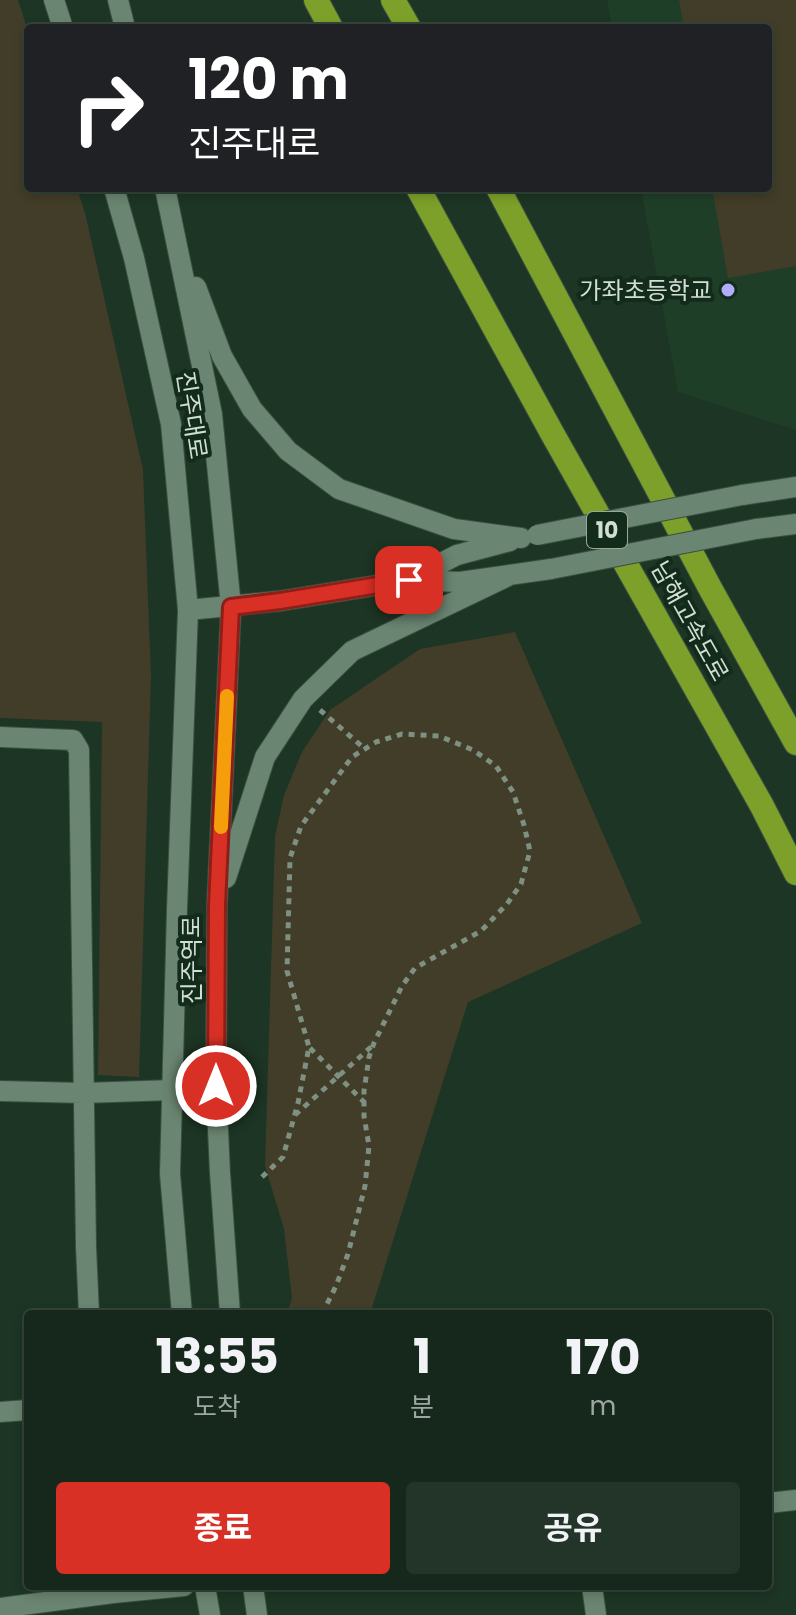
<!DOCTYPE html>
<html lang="ko">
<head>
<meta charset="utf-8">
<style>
  body { margin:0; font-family:Poppins,"Noto Sans KR",sans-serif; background:#233428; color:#f1f3f6; height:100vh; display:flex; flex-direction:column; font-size:30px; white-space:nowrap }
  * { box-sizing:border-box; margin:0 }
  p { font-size:26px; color:#9ea6a3 }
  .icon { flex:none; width:44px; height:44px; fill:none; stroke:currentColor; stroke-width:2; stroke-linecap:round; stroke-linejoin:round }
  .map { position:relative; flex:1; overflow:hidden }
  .details { position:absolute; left:24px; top:1310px; width:748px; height:280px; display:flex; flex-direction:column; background:#16281b; border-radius:8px; box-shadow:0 4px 12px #0003,0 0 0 2px #35443a }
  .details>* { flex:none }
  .top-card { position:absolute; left:24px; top:24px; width:748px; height:168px; border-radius:8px; box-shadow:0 4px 12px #0003,0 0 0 2px #35443a; background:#202124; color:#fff; overflow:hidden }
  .pin { position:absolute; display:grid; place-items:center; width:68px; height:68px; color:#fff; margin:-34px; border-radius:16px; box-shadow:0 4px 12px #0006 }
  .me { position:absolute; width:88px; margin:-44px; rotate:0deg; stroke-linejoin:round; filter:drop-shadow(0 0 6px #0008) }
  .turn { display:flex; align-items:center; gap:28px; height:168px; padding:0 32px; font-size:36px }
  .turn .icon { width:104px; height:104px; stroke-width:2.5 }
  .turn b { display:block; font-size:56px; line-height:68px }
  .eta { display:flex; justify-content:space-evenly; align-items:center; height:136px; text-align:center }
  .eta b { font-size:48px; font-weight:700; line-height:56px }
  .action { display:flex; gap:16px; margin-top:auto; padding:16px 32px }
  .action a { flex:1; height:92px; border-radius:8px; background:#d93025; color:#fff; font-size:32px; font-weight:700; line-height:92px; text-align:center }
  .action a+a { background:#233428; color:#f1f3f6 }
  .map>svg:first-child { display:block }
  .built { fill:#1f3e28 }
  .green { fill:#413d28 }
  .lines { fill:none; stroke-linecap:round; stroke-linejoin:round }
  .street-casing { stroke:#3a4f40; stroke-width:22 }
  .secondary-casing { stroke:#3a4f40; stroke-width:22 }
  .highway-casing { stroke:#3a4f40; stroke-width:26 }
  .path { stroke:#7d9082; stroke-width:5; stroke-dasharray:6 6; stroke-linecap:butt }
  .street { stroke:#6a8571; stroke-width:20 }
  .secondary { stroke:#6a8571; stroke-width:20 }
  .highway { stroke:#7ca029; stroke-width:24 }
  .secondary-bridge-casing { stroke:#3a4f40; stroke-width:22; stroke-linecap:butt }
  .secondary-bridge { stroke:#6a8571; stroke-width:20 }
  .route-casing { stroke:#8d1f18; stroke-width:20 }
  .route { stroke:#d93025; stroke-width:14 }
  .slow { stroke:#f59e0b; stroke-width:14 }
  .poi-dot { fill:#b2adf9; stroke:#132b1a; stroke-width:3 }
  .labels { text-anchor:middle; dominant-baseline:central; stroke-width:8; stroke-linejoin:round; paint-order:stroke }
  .shield { fill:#132b1a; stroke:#97a89c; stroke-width:2 }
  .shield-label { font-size:22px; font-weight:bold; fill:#d0ded3 }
  .poi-label { font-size:24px; fill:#d0ded3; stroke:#132b1a; text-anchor:end }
  .street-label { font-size:24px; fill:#d0ded3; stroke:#132b1a }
</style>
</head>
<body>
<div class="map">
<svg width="796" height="1615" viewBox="0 0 796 1615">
  <rect width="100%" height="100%" fill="#1d3524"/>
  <path class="built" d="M607,0H796V430L678,392L641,188H768V28H612Z"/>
  <path class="green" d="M0,0H18L28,31V188H77L85,213L143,470L151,676L139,1077L98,1075L102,722L0,718Z
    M679,0H796V266L728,278L712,188H768V28H684Z
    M515,632L642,923L468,1002L370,1314H287L292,1298L284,1229L265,1166L275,836L284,795L302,752L330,710L420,649Z"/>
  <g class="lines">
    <defs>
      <path id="street" d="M0,737L73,740L79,750L86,1247L89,1314
        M0,1091L84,1093L173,1090
        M0,1412L28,1410
        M768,1503L796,1500
        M592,1586L596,1615
        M0,1608L113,1593L184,1586"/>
      <path id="secondary" d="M54,0L63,28
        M118,0L125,28
        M114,188L134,258L171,424L188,610L177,909L170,1174L182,1314
        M165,188L212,414L231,607L217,905L216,1086L220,1173L230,1314
        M196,287L222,356L252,409L288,451L339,489L454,529L521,538
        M742,495L796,487
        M756,529L796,524
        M410,579L457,555L510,541
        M188,610L280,601L409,580L460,582L551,569
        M226,878L265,757L303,699L352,651L508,576
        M205,1586L210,1615
        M253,1586L257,1615"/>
      <path id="highway" d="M316,0L331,28
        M393,0L409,28
        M418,188L552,433L762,806L796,873
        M498,188L710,588L796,743"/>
    </defs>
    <use href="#street" class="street-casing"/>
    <use href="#secondary" class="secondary-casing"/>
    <use href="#highway" class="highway-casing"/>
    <path class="path" d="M320,710L365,749
      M310,1048L365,1103
      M295,1115L371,1047
      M262,1177L283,1157L298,1103L309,1047L287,971L290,858L301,826L352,757L376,742L402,734L439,736L473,750L496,766L513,792L524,825L530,851L521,884L507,904L481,931L415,968L402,986L374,1043L369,1057L364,1091V1116L369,1146L365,1186L348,1254L336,1286L322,1314"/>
    <use href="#street" class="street"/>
    <use href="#secondary" class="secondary"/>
    <use href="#highway" class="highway"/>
    <defs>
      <path id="secondary-bridge" d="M537,535L742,495
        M551,569L756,529"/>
    </defs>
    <use href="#secondary-bridge" class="secondary-bridge-casing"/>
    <use href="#secondary-bridge" class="secondary-bridge"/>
  </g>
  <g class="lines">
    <defs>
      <path id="route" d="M216,1086L217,905L231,607L280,601L409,580"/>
    </defs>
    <use href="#route" class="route-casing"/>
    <use href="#route" class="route"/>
    <path class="slow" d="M221,827L227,696"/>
  </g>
  <circle class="poi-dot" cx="728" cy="290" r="8"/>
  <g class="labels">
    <rect class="shield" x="587" y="512" width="40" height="36" rx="6"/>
    <g class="shield-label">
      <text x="607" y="530">10</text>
    </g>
    <g class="poi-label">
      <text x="712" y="290">가좌초등학교</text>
    </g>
    <g class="street-label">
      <text transform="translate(192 415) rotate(81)">진주대로</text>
      <text transform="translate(690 621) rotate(61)">남해고속도로</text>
      <text transform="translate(191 960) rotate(-90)">진주역로</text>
    </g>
  </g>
</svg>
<div class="pin" style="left:409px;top:580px;background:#d93025"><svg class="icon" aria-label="arrive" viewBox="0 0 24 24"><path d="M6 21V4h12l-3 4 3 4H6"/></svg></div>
<svg class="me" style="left:216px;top:1086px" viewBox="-20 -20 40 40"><circle r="17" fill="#d93025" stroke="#fff" stroke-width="3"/><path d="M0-11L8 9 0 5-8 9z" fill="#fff"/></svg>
<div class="top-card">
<div class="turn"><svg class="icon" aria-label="right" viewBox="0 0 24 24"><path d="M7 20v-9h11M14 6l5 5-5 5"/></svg><div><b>120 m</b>진주대로</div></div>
</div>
<section class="details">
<div class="eta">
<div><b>13:55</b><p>도착</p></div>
<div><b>1</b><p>분</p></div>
<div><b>170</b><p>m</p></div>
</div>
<div class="action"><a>종료</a><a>공유</a></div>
</section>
</div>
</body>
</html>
